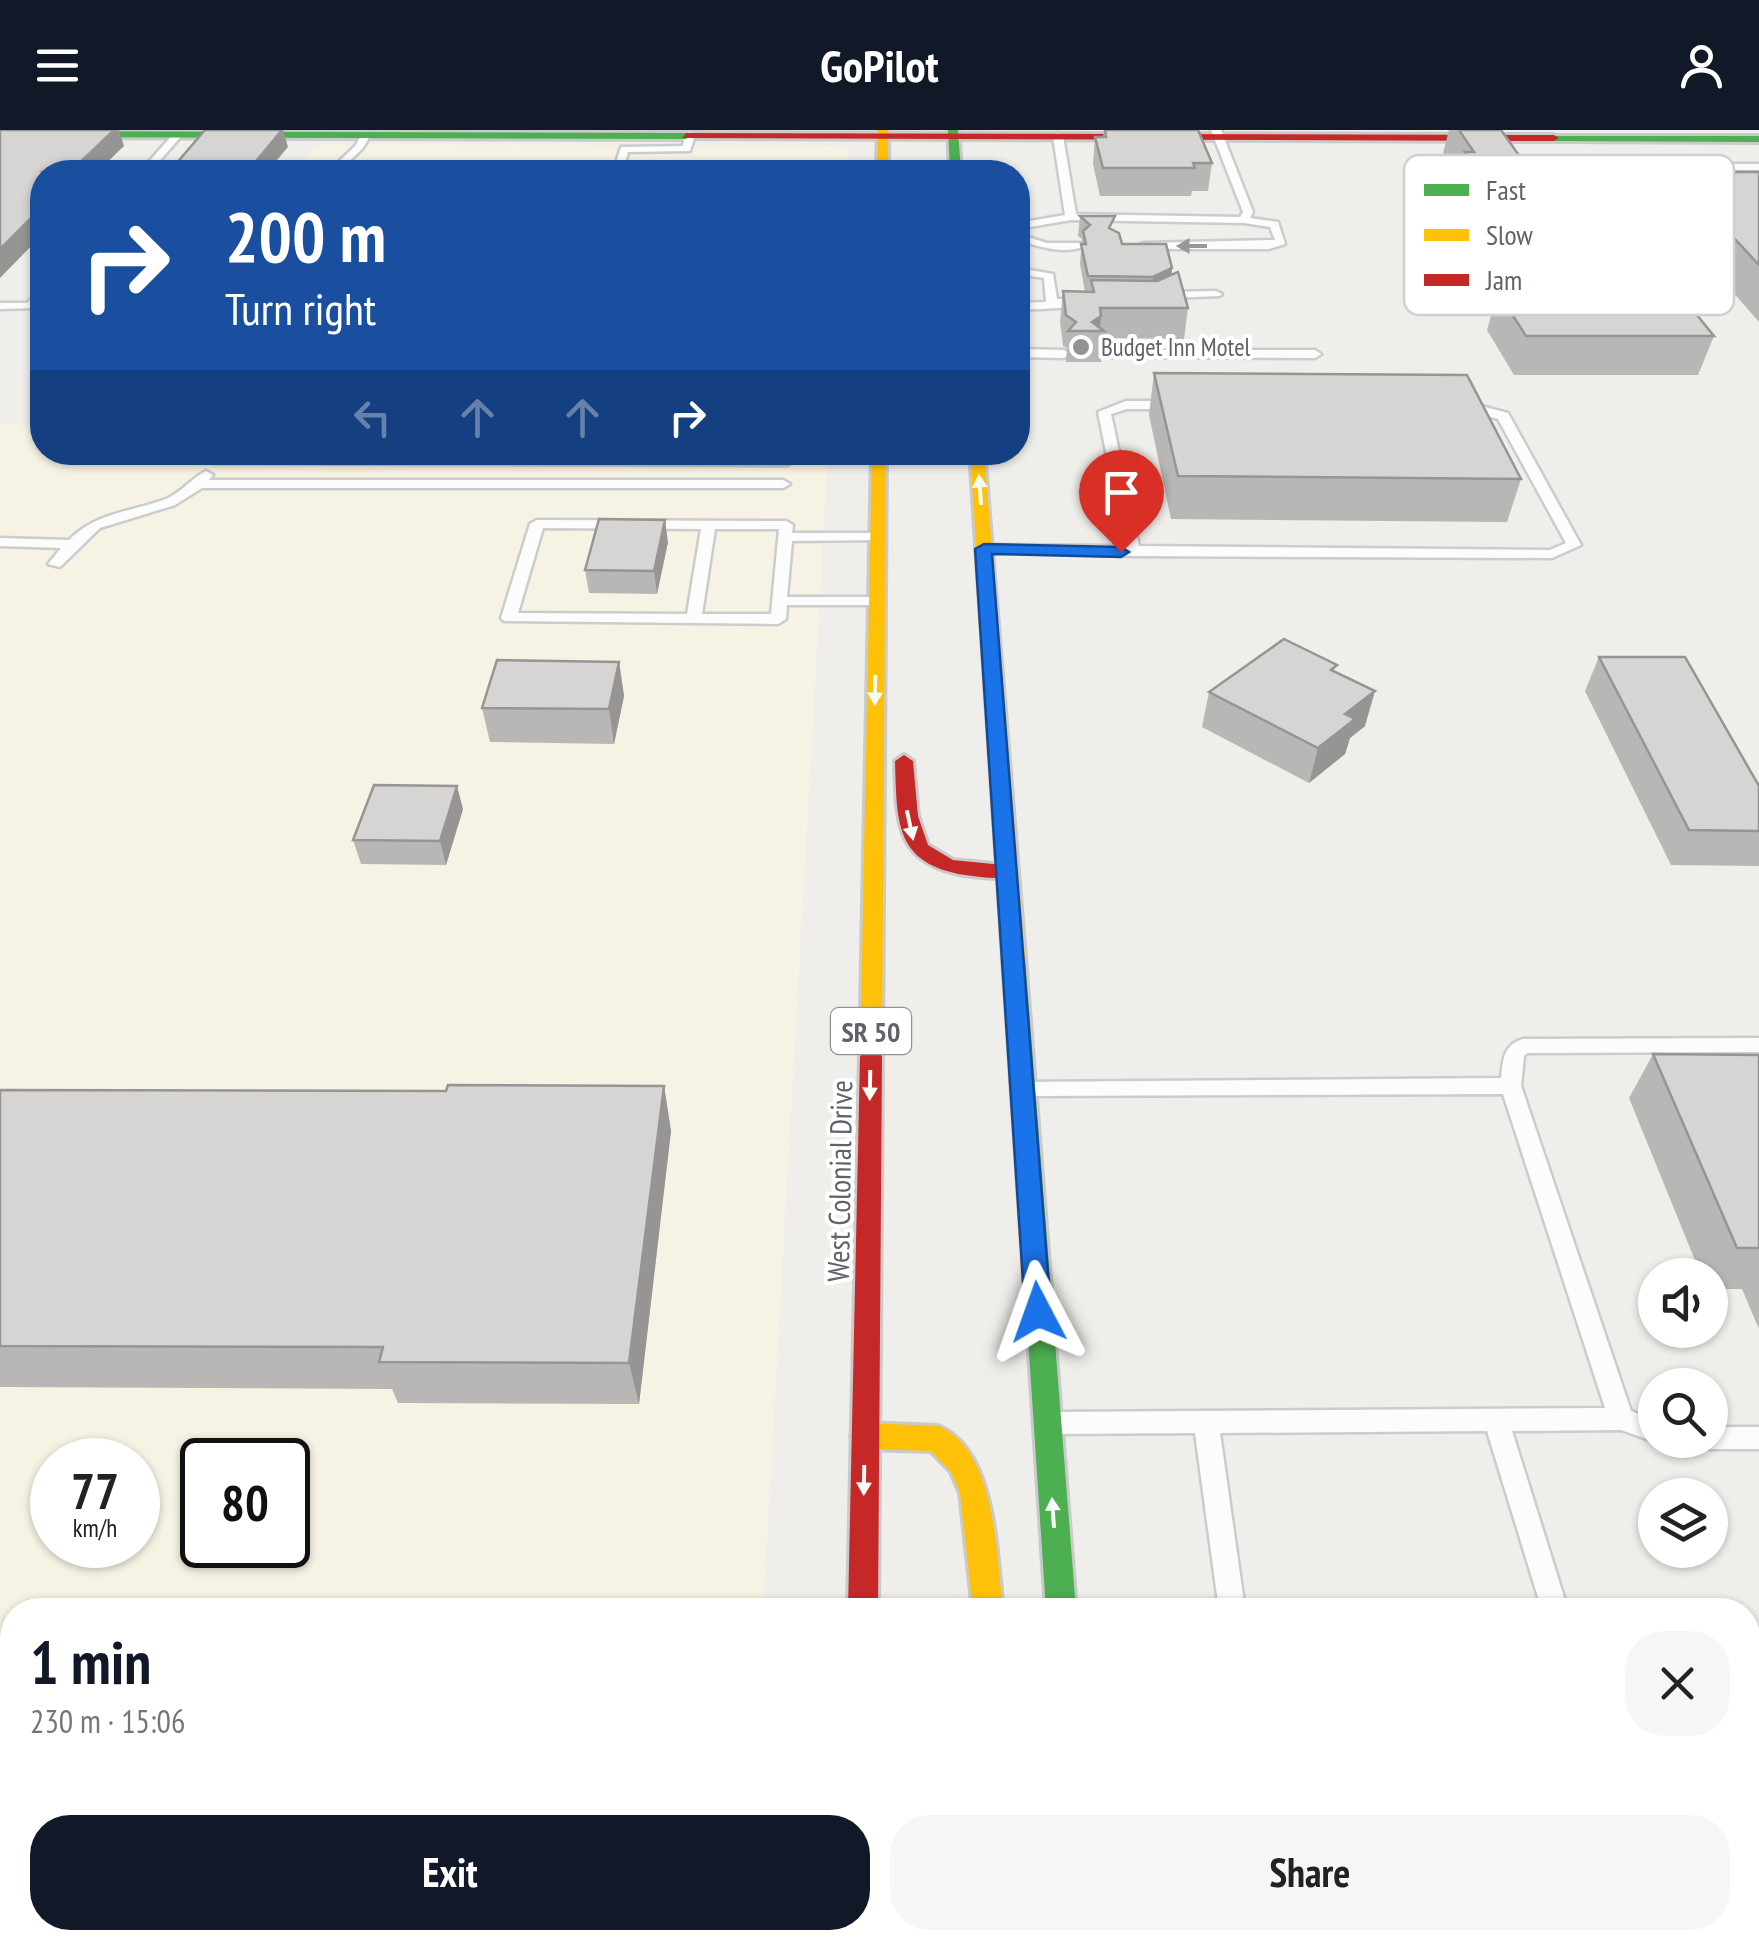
<!DOCTYPE html>
<html lang="en">
<head>
<meta charset="utf-8">
<style>
  body { margin:0; font-family:"PT Sans Narrow",sans-serif; background:#f6f6f6; color:#222; height:100vh; display:flex; flex-direction:column; font-size:38px; white-space:nowrap }
  * { box-sizing:border-box; margin:0 }
  p { font-size:32px; color:#767676 }
  .icon { flex:none; width:55px; height:55px; fill:none; stroke:currentColor; stroke-width:2; stroke-linecap:round; stroke-linejoin:round }
  .map { position:relative; flex:1; overflow:hidden }
  .details { position:absolute; left:0px; top:1468px; width:1760px; height:352px; display:flex; flex-direction:column; background:#fff; border-radius:40px 40px 0 0; box-shadow:0 2px 8px #0004 }
  .details>* { flex:none }
  .hud { position:absolute; left:30px; top:30px; width:1000px; height:305px; border-radius:40px; box-shadow:0 2px 8px #0004; background:#1a4fa0; color:#fff; overflow:hidden }
  .buttons { position:absolute; left:1638px; top:1128px; display:grid; gap:20px }
  .buttons a { display:grid; place-items:center; width:90px; height:90px; border-radius:50%; background:#fff; box-shadow:0 2px 8px #0004; font-size:50px }
  .speed { position:absolute; left:30px; top:1308px; display:flex; gap:20px; font-size:50px; font-weight:700; text-align:center }
  .speed>* { display:grid; place-content:center; width:130px; height:130px; border-radius:50%; background:#fff; box-shadow:0 2px 8px #0004; line-height:1 }
  .speed small { font-size:25px; font-weight:400 }
  .speed .limit { border:5px solid #111; border-radius:15px; background:#fff; color:#111 }
  .pin { position:absolute; display:grid; place-items:center; width:85px; height:85px; color:#fff; margin:-102px -42px; border-radius:50% 50% 50% 0; rotate:-45deg; box-shadow:0 0 10px #0007 }
  .pin .icon { rotate:45deg }
  .me { position:absolute; width:110px; margin:-55px; rotate:356deg; stroke-linejoin:round; filter:drop-shadow(0 0 8px #0008) }
  .turn { display:flex; align-items:center; gap:35px; height:210px; padding:0 30px; font-size:45px }
  .turn .icon { width:130px; height:130px; stroke-width:2.5 }
  .turn b { display:block; font-size:70px; line-height:85px }
  .lanes { display:flex; align-items:center; height:95px; padding:0 30px; background:#0003; justify-content:center; gap:50px; direction:ltr }
  .lanes .off { opacity:.35 }
  .round { display:grid; place-items:center; flex:none; width:105px; height:105px; border-radius:40px; background:#f6f6f6 }
  .overview { display:flex; align-items:center; justify-content:space-between; height:170px; padding:0 30px }
  h1 { font-size:60px; font-weight:600; line-height:75px; color:#111827 }
  .cta { display:flex; gap:20px; margin-top:auto; padding:20px 30px }
  .cta a { flex:1; height:115px; border-radius:40px; background:#111827; color:#fff; font-size:40px; font-weight:600; line-height:115px; text-align:center }
  .cta a+a { background:#f6f6f6; color:#222 }
  header { display:flex; justify-content:space-between; align-items:center; height:130px; padding:0 30px; background:#111827; color:#fff; font-size:45px; font-weight:600 }
  .map>svg:first-child { display:block }
  .commercial { fill:#f7f3e4; fill-rule:evenodd }
  .lines { fill:none; stroke-linecap:round; stroke-linejoin:round }
  .lane-casing { stroke:#cbcccc; stroke-width:5 }
  .fast-casing { stroke:#cacacb; stroke-width:6 }
  .slow-casing { stroke:#cacacb; stroke-width:6 }
  .jam-casing { stroke:#cacacb; stroke-width:6 }
  .lane { fill:#fdfcfc; fill-rule:evenodd }
  .fast { fill:#4caf50; fill-rule:evenodd }
  .slow { fill:#ffc107; fill-rule:evenodd }
  .jam { fill:#c62828; fill-rule:evenodd }
  .wall { fill:#b8b7b5 }
  .shaded-wall { fill:#969594 }
  .building { fill:#d6d5d3; stroke:#969594; stroke-width:2.5 }
  .oneway { fill:#96999c }
  .oneway2 { fill:#f6fbf6 }
  .route { fill:#1a73e8; stroke:#114b97; stroke-width:2.5 }
  .poi-dot { fill:#919496; stroke:#fff; stroke-width:4 }
  .labels { text-anchor:middle; dominant-baseline:central; stroke-width:8; stroke-linejoin:round; paint-order:stroke }
  .far-poi-label { font-size:25px; fill:#5f6368; stroke:#fff; text-anchor:start }
  .shield { fill:#fff; stroke:#8f9295; stroke-width:2.5 }
  .shield-label { font-size:28px; font-weight:bold; fill:#5f6368 }
  .street-label { font-size:30px; fill:#5f6368; stroke:#fff }
  .key { fill:#fff; stroke:#cfd0d2; stroke-width:2.5 }
  .key-label { font-size:28px; fill:#5f6368 }
</style>
</head>
<body>
<header><svg class="icon" aria-label="menu" viewBox="0 0 24 24"><path d="M4 6h16M4 12h16M4 18h16"/></svg>GoPilot<svg class="icon" aria-label="person" viewBox="0 0 24 24"><circle cx="12" cy="8" r="4"/><path d="M4 21q1-7 8-7t8 7"/></svg></header>
<div class="map">
<svg width="1759" height="1819" viewBox="0 0 1759 1819">
  <rect width="100%" height="100%" fill="#efeeea"/>
  <path class="commercial" d="M315,15L849,16L848,42H296Z
    M0,295H42V322L828,323L763,1480H12V1808H744V1819H0ZM52,1330H138V1415H52ZM202,1330H288V1415H202Z"/>
  <g class="lines">
    <defs>
      <path id="lane" d="M1211,0H1221L1253,82L1250,88L1278,92L1285,114L1269,119H1143L1138,116L1143,113L1275,110L1270,97L1244,93L1071,90L1018,99V93L1065,85L1053,6L1058,3L1063,6L1076,84L1240,87L1243,82Z
        M175,2L183,4L150,42H140Z
        M363,2L371,4L363,18L338,42H328L356,15Z
        M690,2L695,5L690,21L628,22L623,42H613L621,17L683,16L685,5Z
        M1650,34H1759V40L1646,39Z
        M1018,104L1047,113H1080L1085,116C1065,125 1039,117 1018,110Z
        M1018,138L1053,144L1057,169H1086L1092,172C1079,178 1035,180 1018,179V173L1046,172L1044,148L1018,144Z
        M42,159V169L34,178L0,179V173H27Z
        M1216,161L1222,164L1220,166L1171,168L1159,174L1153,171L1168,162Z
        M1018,219L1064,220L1070,224L1064,228L1018,227Z
        M1099,220H1315L1321,224L1315,228L1095,227L1093,224Z
        M1126,271H1178L1184,275L1178,279H1127L1111,284L1139,416L1550,420L1566,413L1498,289L1458,278V272L1462,271L1508,283L1581,415L1552,428L1133,426L979,422L977,419L984,415L1125,416L1098,282Z
        M216,326L787,327L794,331L787,335L211,333V327Z
        M206,341L213,345L209,350H783L790,354L783,358H202L175,375L100,398L60,437L48,434L61,418L0,416V408L69,410C97,382 131,382 166,369C182,362 192,348 206,341Z
        M537,390L786,391L793,395L792,403H878L885,407L883,410L792,411L787,467H877L884,471L877,475H787L786,489L778,494L504,491L501,488L530,394ZM543,398L701,399L687,484L518,483ZM715,399H779L771,484H702Z
        M1759,908V922L1527,923L1524,926L1521,956L1631,1281L1655,1290V1310H1661L1655,1312L1621,1300L1512,1301L1568,1480H1542L1487,1301L1220,1303L1245,1480H1219L1195,1303L1053,1304L1044,1301L1041,1293L1044,1285L1053,1282L1605,1278L1503,964L1028,966L1021,964L1018,958L1021,952L1501,948C1503,930 1503,915 1523,909Z
        M1710,1297H1759V1319H1710L1701,1316L1699,1310H1710Z
        M0,1645L12,1646V1674L0,1673Z
        M0,1772L12,1773V1803L0,1802Z
        M638,1808H668L666,1819H636Z
        M1640,1808H1670L1674,1819H1644Z"/>
      <path id="fast" d="M948,0H958L961,42H950Z
        M0,1L686,3L691,6L686,9L0,7Z
        M1550,6H1759V12L1554,11Z
        M1014,820L1025,828L1076,1480H1046L1003,828Z
        M841,1808H875V1819H841Z
        M1068,1808H1102L1103,1819H1069Z"/>
      <path id="slow" d="M878,0H888V42H877Z
        M872,322H886L882,927L879,933H863L860,927Z
        M970,322H984L1025,828L1014,836L1003,828Z
        M865,1293L938,1296C997,1319 996,1427 1003,1480H973L960,1363L951,1342L931,1321L865,1319L855,1315L851,1306L855,1297Z"/>
      <path id="jam" d="M686,3L1554,5L1559,8L1554,11L682,8Z
        M904,625L913,631L918,686L928,715L953,730L1013,736L1016,741L1013,746C998,750 980,747 965,745C894,734 897,691 895,631Z
        M871,918L879,921L882,927L878,1480H848L860,927L863,921Z
        M990,1808H1024L1025,1819H991Z"/>
    </defs>
    <use href="#lane" class="lane-casing"/>
    <use href="#fast" class="fast-casing"/>
    <use href="#slow" class="slow-casing"/>
    <use href="#jam" class="jam-casing"/>
    <use href="#lane" class="lane"/>
    <use href="#fast" class="fast"/>
    <use href="#slow" class="slow"/>
    <use href="#jam" class="jam"/>
  </g>
  <path class="wall" d="M1104,0H1198L1212,33L1208,61H1192L1191,66H1100L1093,34L1095,7H1103Z
    M1449,0H1501L1560,83L1714,206L1698,245H1514L1487,200L1498,162H1526L1456,57L1459,48L1443,23Z
    M1673,42H1759V192L1660,79Z
    M1080,86L1113,100L1122,114L1172,138V144L1188,178L1184,209L1103,208L1101,232H1066L1067,218L1063,216L1060,192L1063,161L1085,162L1080,134L1082,109L1078,106Z
    M1154,243L1521,349L1507,392L1171,389L1149,285Z
    M668,412L657,464L589,463L585,440Z
    M1599,527L1759,656V736L1671,735L1585,561Z
    M619,532L624,566L614,614L490,612L482,578Z
    M1335,542L1365,596L1350,608L1345,624L1309,653L1202,597L1209,562Z
    M463,679L446,735L361,734L353,710Z
    M1653,924L1759,925V1199L1742,1159H1710V1145H1701L1629,968Z
    M664,956L671,1001L639,1274L398,1273L392,1259L0,1257V960L446,961Z
    M1748,1566H1759V1711H1748Z"/>
  <path class="shaded-wall" d="M114,0H119L124,16L97,42H70Z
    M282,0H283L288,17L267,42H247Z
    M42,77V105L0,148V119Z
    M1172,138L1170,158L1150,167L1153,147Z
    M1101,186L1100,201L1092,192Z
    M665,390L668,412L657,464L654,441Z
    M619,532L624,566L614,614L609,579Z
    M1375,561L1365,596L1350,608L1345,624L1309,653L1318,618L1345,584Z
    M457,656L463,679L446,735L440,711Z
    M664,956L671,1001L639,1274L629,1233Z"/>
  <path class="building" d="M0,0H114L70,42H42V68L41,70H42V77L0,119Z
    M205,0H282L247,42H169Z
    M1105,0H1198L1212,33H1193L1195,38H1103L1095,7H1106Z
    M1459,0H1501L1560,83H1614L1714,206H1526L1498,162H1563L1465,22H1474Z
    M1673,42H1759V135Z
    M1080,86H1115L1109,98L1119,103L1122,114H1166L1172,138L1153,147L1088,146L1081,114H1086L1083,101L1090,95Z
    M1178,142L1188,178H1100L1101,186L1092,192L1104,201H1068L1076,192L1066,185L1063,161L1094,162L1091,150L1157,151Z
    M1154,243L1467,245L1521,349L1178,346Z
    M599,389L665,390L654,441L585,440Z
    M1284,509L1337,535L1331,540L1375,561L1345,584L1355,589L1318,618L1209,562Z
    M1599,527H1685L1759,656V701L1689,700Z
    M497,530L619,532L609,579L482,578Z
    M374,655L457,656L440,711L353,710Z
    M1653,924L1759,925V1118H1737Z
    M448,955L664,956L629,1233L379,1232L383,1217L0,1216V960L446,961Z
    M1748,1566H1759V1681H1748Z"/>
  <defs><path id="oneway-solid" d="M-6-.8H1V-3.2L6.5 0L1 3.2V.8H-6Z" transform="scale(2.5)"/></defs>
  <use class="oneway" href="#oneway-solid" transform="translate(1192 116) rotate(180)"/>
  <g class="oneway2">
    <use href="#oneway-solid" transform="translate(980 360) rotate(-94)"/>
    <use href="#oneway-solid" transform="translate(875 560) rotate(91)"/>
    <use href="#oneway-solid" transform="translate(910 695) rotate(78)"/>
    <use href="#oneway-solid" transform="translate(870 955) rotate(91)"/>
    <use href="#oneway-solid" transform="translate(864 1350) rotate(91)"/>
    <use href="#oneway-solid" transform="translate(1053 1383) rotate(-94)"/>
  </g>
  <path class="route" d="M984,414L1121,417L1129,422L1121,427L992,424L1051,1182L1047,1190L1038,1193L1029,1190L1025,1182L975,419Z"/>
  <circle class="poi-dot" cx="1081" cy="217" r="10"/>
  <g class="labels">
    <g class="far-poi-label">
      <text x="1101" y="217">Budget Inn Motel</text>
    </g>
    <rect class="shield" x="831" y="878" width="80" height="46" rx="8"/>
    <g class="shield-label">
      <text x="871" y="901">SR 50</text>
    </g>
    <g class="street-label">
      <text transform="translate(839 1051) rotate(-89)">West Colonial Drive</text>
    </g>
  </g>
  <rect x="1404" y="25" width="330" height="160" rx="15" class="key"/>
  <rect x="1424" y="54" width="45" height="12" fill="#4caf50"/>
  <rect x="1424" y="99" width="45" height="12" fill="#ffc107"/>
  <rect x="1424" y="144" width="45" height="12" fill="#c62828"/>
  <g class="key-label">
    <text x="1486" y="70">Fast</text>
    <text x="1486" y="115">Slow</text>
    <text x="1486" y="160">Jam</text>
  </g>
</svg>
<div class="buttons">
<a><svg class="icon" aria-label="sound" viewBox="0 0 24 24"><path d="M4 9h4l5-4v14l-5-4H4zM17 9q2 3 0 6"/></svg></a>
<a><svg class="icon" aria-label="search" viewBox="0 0 24 24"><circle cx="10" cy="10" r="6"/><path d="M15 15l6 6"/></svg></a>
<a><svg class="icon" aria-label="layers" viewBox="0 0 24 24"><path d="M12 4l9 5-9 5-9-5zM3 14l9 5 9-5"/></svg></a>
</div>
<div class="speed"><div>77<small>km/h</small></div><div class="limit">80</div></div>
<div class="pin" style="left:1121px;top:422px;background:#d93025"><svg class="icon" aria-label="arrive" viewBox="0 0 24 24"><path d="M6 21V4h12l-3 4 3 4H6"/></svg></div>
<svg class="me" style="left:1038px;top:1182px" viewBox="-20 -20 40 40"><path d="M0-17L14 15 0 8-14 15z" fill="#1a73e8" stroke="#fff" stroke-width="4"/></svg>
<div class="hud">
<div class="turn"><svg class="icon" aria-label="right" viewBox="0 0 24 24"><path d="M7 20v-9h11M14 6l5 5-5 5"/></svg><div><b>200 m</b>Turn right</div></div>
<div class="lanes"><svg class="icon off" aria-label="left" viewBox="0 0 24 24"><path d="M17 20v-9H6M10 6l-5 5 5 5"/></svg><svg class="icon off" aria-label="ahead" viewBox="0 0 24 24"><path d="M12 20V5M6 11l6-6 6 6"/></svg><svg class="icon off" aria-label="ahead" viewBox="0 0 24 24"><path d="M12 20V5M6 11l6-6 6 6"/></svg><svg class="icon" aria-label="right" viewBox="0 0 24 24"><path d="M7 20v-9h11M14 6l5 5-5 5"/></svg></div>
</div>
<section class="details">
<div class="overview"><div><h1>1 min</h1><p>230 m · 15:06</p></div><a class="round"><svg class="icon" aria-label="close" viewBox="0 0 24 24"><path d="M6 6l12 12M18 6L6 18"/></svg></a></div>
<div class="cta"><a>Exit</a><a>Share</a></div>
</section>
</div>
</body>
</html>
